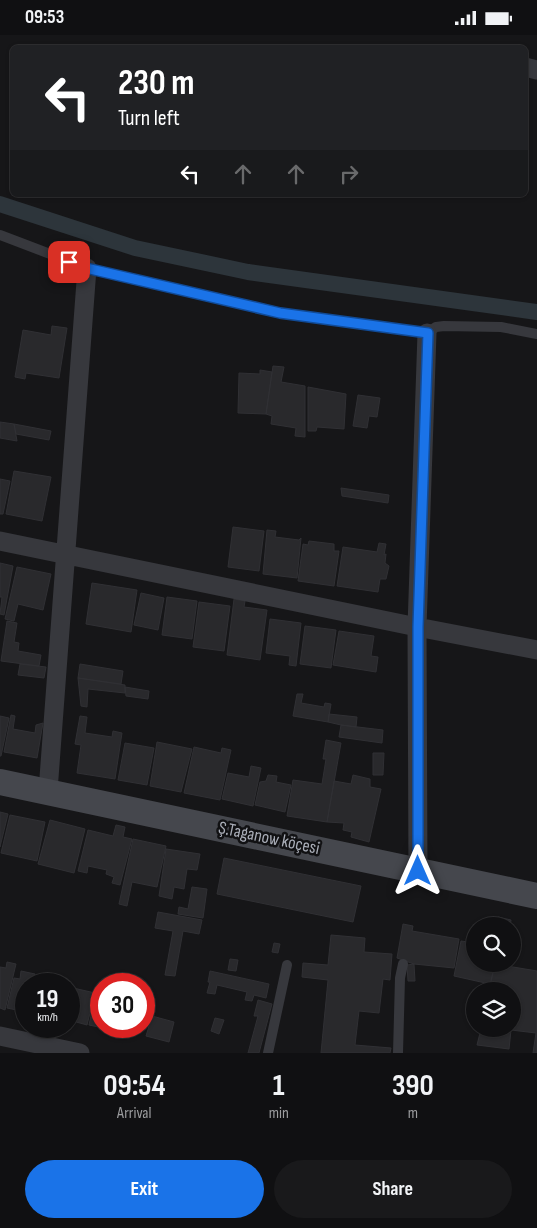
<!DOCTYPE html>
<html lang="en">
<head>
<meta charset="utf-8">
<style>
  body { margin:0; font-family:"Sofia Sans Condensed",sans-serif; background:#19191b; color:#f1f3f6; height:100vh; display:flex; flex-direction:column; font-size:19px; white-space:nowrap }
  * { box-sizing:border-box; margin:0 }
  p { font-size:16px; color:#9c9d9f }
  .icon { flex:none; width:28px; height:28px; fill:none; stroke:currentColor; stroke-width:2; stroke-linecap:round; stroke-linejoin:round }
  .map { position:relative; height:1018px; overflow:hidden }
  .drawer { display:flex; flex-direction:column; background:#101012; flex:1 }
  .drawer>* { flex:none }
  .guide { position:absolute; left:10px; top:10px; width:518px; height:152px; border-radius:8px; box-shadow:0 1px 4px #0004,0 0 0 1px #303032; background:#202124; color:#fff; overflow:hidden }
  .tools { position:absolute; left:466px; top:882px; display:grid; gap:10px }
  .tools a { display:grid; place-items:center; width:55px; height:55px; border-radius:50%; background:#101012; box-shadow:0 1px 4px #0004,0 0 0 1px #303032; font-size:25px }
  .speed { position:absolute; left:15px; top:938px; display:flex; gap:10px; font-size:25px; font-weight:700; text-align:center }
  .speed>* { display:grid; place-content:center; width:65px; height:65px; border-radius:50%; background:#101012; box-shadow:0 1px 4px #0004,0 0 0 1px #303032; line-height:1 }
  .speed small { font-size:12px; font-weight:400 }
  .speed .limit { border:8px solid #d22; background:#fff; color:#111 }
  .pin { position:absolute; display:grid; place-items:center; width:42px; height:42px; color:#fff; margin:-21px; border-radius:10px; box-shadow:0 2px 8px #0006 }
  .me { position:absolute; width:55px; margin:-28px; rotate:0deg; stroke-linejoin:round; filter:drop-shadow(0 0 4px #0008) }
  .turn { display:flex; align-items:center; gap:18px; height:105px; padding:0 25px; font-size:22px }
  .turn .icon { width:65px; height:65px; stroke-width:2.5 }
  .turn b { display:block; font-size:35px; line-height:42px }
  .lanes { display:flex; align-items:center; height:48px; padding:0 25px; background:#0003; justify-content:center; gap:25px; direction:ltr }
  .lanes .off { opacity:.35 }
  .eta { display:flex; justify-content:space-evenly; align-items:center; height:85px; text-align:center }
  .eta b { font-size:30px; font-weight:700; line-height:35px }
  .primary-button { display:flex; gap:10px; margin-top:auto; padding:10px 25px }
  .primary-button a { flex:1; height:58px; border-radius:30px; background:#1a73e8; color:#fff; font-size:20px; font-weight:700; line-height:58px; text-align:center }
  .primary-button a+a { background:#19191b; color:#f1f3f6 }
  .status { display:flex; justify-content:space-between; align-items:center; height:35px; padding:0 25px; background:#101012; direction:ltr }
  .status svg { height:14px; fill:currentColor }
  .map>svg:first-child { display:block }
  .lines { fill:none; stroke-linecap:round; stroke-linejoin:round }
  .canal { stroke:#2d353b; stroke-width:16 }
  .building { fill:#29292c; stroke:#303034 }
  .lane { stroke:#37383d; stroke-width:10 }
  .street { stroke:#37383d; stroke-width:19 }
  .secondary { stroke:#45474d; stroke-width:26 }
  .route-casing { stroke:#114b97; stroke-width:12 }
  .route { stroke:#1a73e8; stroke-width:9 }
  .labels { text-anchor:middle; dominant-baseline:central; stroke-width:5; stroke-linejoin:round; paint-order:stroke }
  .street-label { font-size:18px; fill:#a9adb7; stroke:#111113 }
</style>
</head>
<body>
<div class="status"><b>09:53</b><svg viewBox="0 0 49 12"><path d="M0 12V9h3v3zM5 12V6h3v6zM10 12V3h3v9zM15 12V0h3v12zM26 1h20v11H26zM47 4h2v5h-2z"/></svg></div>
<div class="map">
<svg width="537" height="1018" viewBox="0 0 537 1018">
  <rect width="100%" height="100%" fill="#161618"/>
  <g class="lines">
    <path class="canal" d="M0,169L135,213L248,237L537,277"/>
  </g>
  <path class="building" d="M52,291L67,293L59,343L26,338L25,344L15,342L23,295L51,300Z
    M273,331L284,332L281,347L305,351V402L295,401L296,393L271,389L272,381L266,379Z
    M260,335L272,337L266,379L238,378L239,338L260,339Z
    M308,352L346,359L344,394L317,392L316,396H308Z
    M358,360L380,363L377,382L369,381L367,393L353,391Z
    M0,387L14,389L17,406L0,403Z
    M14,389L51,396L49,405L16,399Z
    M14,436L51,442L42,486L6,479Z
    M0,444L10,446L3,479H0Z
    M341,453L389,460L388,468L342,461Z
    M233,492L264,496L259,536L228,532Z
    M267,495L276,496L275,502L299,505L301,503L297,543L263,539Z
    M309,506L334,509V516H339L334,551L298,546L303,509L308,510Z
    M379,508L386,509L384,520L386,519L385,528L389,531L386,544H380L378,557L337,551L343,512L377,517Z
    M0,528L13,531L4,580L0,579L2,562H0Z
    M17,532L51,539L43,575L18,569L14,586L5,584Z
    M92,548L137,555L131,597L86,589Z
    M141,558L164,563L158,595L134,590Z
    M167,562L197,566L192,604L162,600Z
    M234,564L245,566L244,572L267,575L260,625L227,620Z
    M199,567L230,571L224,616L193,612Z
    M270,584L301,588L296,631L289,630L290,621L266,618Z
    M7,586L17,588L14,607L19,608L18,616L41,620L39,631L1,626Z
    M305,591L336,595L331,633L300,629Z
    M339,596L374,601L371,621L378,622L376,637L333,630Z
    M20,629L46,632L44,643L18,640Z
    M80,629L123,636L121,649L78,643Z
    M78,643L125,650V658L88,654L87,672L81,671Z
    M125,652L149,656L148,664L126,661Z
    M297,659H303L301,668L324,672L325,668L331,669L328,687L293,681Z
    M329,679L357,682L356,692L341,690L328,687Z
    M11,680L15,681L13,694L35,698L36,690L43,688L37,723L4,717Z
    M0,681L9,683L1,721H0Z
    M80,681L87,682L85,698L112,702L113,696L122,698L115,744L77,738L81,710L75,709Z
    M341,690L383,695L382,708L339,702Z
    M326,705L341,708L327,787L287,781L293,745L322,749L326,724H323Z
    M157,707L192,714L181,757L150,751Z
    M125,708L154,713L147,750L118,745Z
    M194,712L221,718L222,713L231,715L220,765L184,758Z
    M373,718H384L383,740H373Z
    M251,731L261,733L253,771L222,764L228,738L249,742Z
    M268,740L277,741L276,747L291,750L285,777L255,770L260,747L266,746Z
    M353,740L370,744V752L381,754L369,807L351,802L352,797L343,795L344,788L327,787L334,746L351,749Z
    M0,777L8,779L0,812Z
    M10,780L45,787L37,826L1,818Z
    M50,785L85,794L74,838L38,829Z
    M116,790L125,792L123,802L132,804L120,850L112,848L114,842L106,839L107,835L88,831L87,838L78,836L88,795L113,801Z
    M133,804L166,811L157,852L132,847L127,871L119,869Z
    M166,814L200,819L197,835L187,834L184,854L174,852L172,864L159,861Z
    M224,823L361,851L353,887L217,859Z
    M192,852L207,854L203,883L178,879L179,872L188,874Z
    M158,877L202,885L199,899L183,896L175,941L165,940L173,896L155,893Z
    M498,882L511,885L510,891H496Z
    M403,889L413,891L412,896L459,904L454,933L414,929L397,923Z
    M331,900L365,903L364,917L392,919L390,945L383,944L379,978L359,976L355,1010L391,1013L390,1018H321L328,945L302,942L303,928L328,930Z
    M461,906L475,908V929H501V930L495,929L490,949L454,941Z
    M274,908L280,909L278,918L272,917Z
    M230,924L238,925L236,936L228,935Z
    M7,927L16,929L5,975L0,973V932L6,933Z
    M414,929L415,946H408L407,930Z
    M495,929L537,936V1018H533L536,998L511,995L509,1014L477,1010L481,994H512V956H489Z
    M21,936L35,939L33,947L40,949H26V977L7,973L14,943L20,944Z
    M210,936L269,949L266,963L254,960L252,966L245,965L247,957L217,950L215,959L207,958L210,947H208Z
    M69,952L95,958L87,990L69,985Z
    M97,952L101,953V991H138L136,1000L89,990Z
    M258,965L272,969L259,1018H248L258,981H254Z
    M152,981L174,987L169,1007L146,1001Z
    M215,983L224,985L219,999L211,996Z"/>
  <g class="lines">
    <path class="lane" d="M0,200L87,233L281,278L427,298L436,292L444,291L501,292L537,299
      M268,1018L287,930
      M398,1018L400,943L403,929"/>
    <path class="street" d="M525,32L537,35
      M0,506L417,592L537,615
      M48,756L87,233
      M418,836L417,592L427,298
      M0,1001L80,1018"/>
    <path class="secondary" d="M0,747L537,861"/>
  </g>
  <g class="lines">
    <defs>
      <path id="route" d="M69,227L86,233L280,278L428,298L418,592V836"/>
    </defs>
    <use href="#route" class="route-casing"/>
    <use href="#route" class="route"/>
  </g>
  <g class="labels">
    <g class="street-label">
      <text transform="translate(269 803) rotate(12)">Ş.Taganow köçesi</text>
    </g>
  </g>
</svg>
<div class="tools">
<a><svg class="icon" aria-label="search" viewBox="0 0 24 24"><circle cx="10" cy="10" r="6"/><path d="M15 15l6 6"/></svg></a>
<a><svg class="icon" aria-label="layers" viewBox="0 0 24 24"><path d="M12 4l9 5-9 5-9-5zM3 14l9 5 9-5"/></svg></a>
</div>
<div class="speed"><div>19<small>km/h</small></div><div class="limit">30</div></div>
<div class="pin" style="left:69px;top:227px;background:#d93025"><svg class="icon" aria-label="arrive" viewBox="0 0 24 24"><path d="M6 21V4h12l-3 4 3 4H6"/></svg></div>
<svg class="me" style="left:418px;top:836px" viewBox="-20 -20 40 40"><path d="M0-17L14 15 0 8-14 15z" fill="#1a73e8" stroke="#fff" stroke-width="4"/></svg>
<div class="guide">
<div class="turn"><svg class="icon" aria-label="left" viewBox="0 0 24 24"><path d="M17 20v-9H6M10 6l-5 5 5 5"/></svg><div><b>230 m</b>Turn left</div></div>
<div class="lanes"><svg class="icon" aria-label="left" viewBox="0 0 24 24"><path d="M17 20v-9H6M10 6l-5 5 5 5"/></svg><svg class="icon off" aria-label="ahead" viewBox="0 0 24 24"><path d="M12 20V5M6 11l6-6 6 6"/></svg><svg class="icon off" aria-label="ahead" viewBox="0 0 24 24"><path d="M12 20V5M6 11l6-6 6 6"/></svg><svg class="icon off" aria-label="right" viewBox="0 0 24 24"><path d="M7 20v-9h11M14 6l5 5-5 5"/></svg></div>
</div>
</div>
<section class="drawer">
<div class="eta">
<div><b>09:54</b><p>Arrival</p></div>
<div><b>1</b><p>min</p></div>
<div><b>390</b><p>m</p></div>
</div>
<div class="primary-button"><a>Exit</a><a>Share</a></div>
</section>
</body>
</html>
